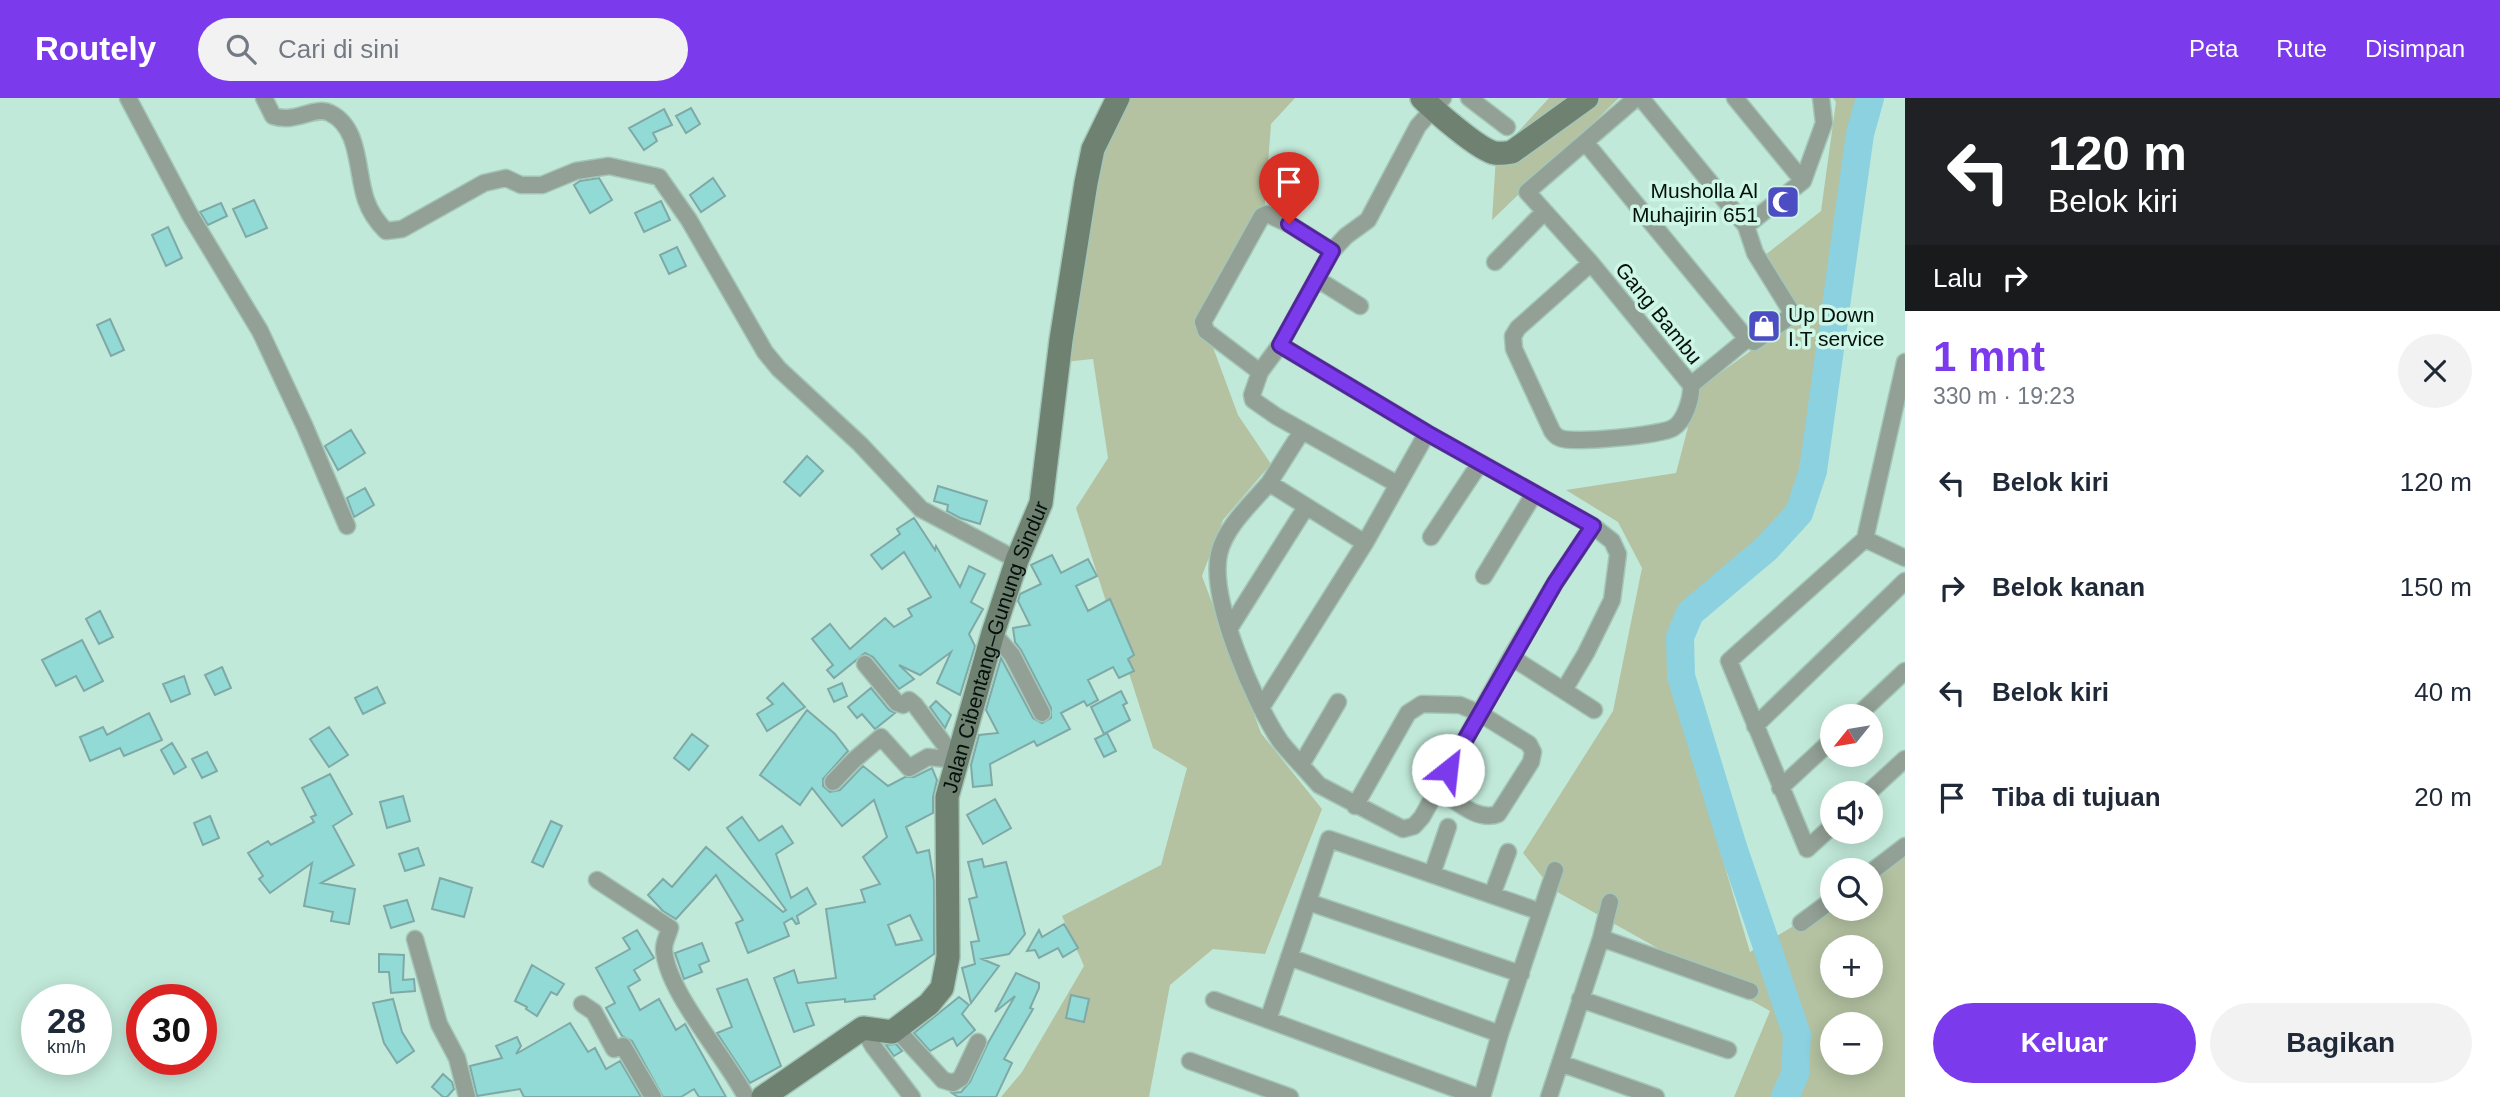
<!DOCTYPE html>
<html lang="id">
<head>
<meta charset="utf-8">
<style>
  body { margin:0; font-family:Helvetica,sans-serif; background:#f2f2f3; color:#1f2937; height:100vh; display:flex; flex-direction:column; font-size:26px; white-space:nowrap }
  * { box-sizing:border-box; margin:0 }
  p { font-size:23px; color:#747a83 }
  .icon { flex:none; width:38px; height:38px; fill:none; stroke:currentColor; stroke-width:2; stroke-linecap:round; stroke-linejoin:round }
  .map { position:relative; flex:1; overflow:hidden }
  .drawer { display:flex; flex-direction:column; background:#fff; width:595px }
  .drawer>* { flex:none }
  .guide { background:#202124; color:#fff; overflow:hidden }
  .needle { width:46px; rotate:240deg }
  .controls { position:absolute; left:1820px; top:606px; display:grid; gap:14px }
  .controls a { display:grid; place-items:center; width:63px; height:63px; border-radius:50%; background:#fff; box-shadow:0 4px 18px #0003; font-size:35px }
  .speed { position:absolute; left:21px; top:886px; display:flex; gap:14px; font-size:35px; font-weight:700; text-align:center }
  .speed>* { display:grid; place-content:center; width:91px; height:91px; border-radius:50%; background:#fff; box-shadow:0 4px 18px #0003; line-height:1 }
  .speed small { font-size:18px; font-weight:400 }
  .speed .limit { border:10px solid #d22; background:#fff; color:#111 }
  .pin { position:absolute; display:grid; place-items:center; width:60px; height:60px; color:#fff; margin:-72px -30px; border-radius:50% 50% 50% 0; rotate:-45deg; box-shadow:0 0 7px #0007 }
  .pin .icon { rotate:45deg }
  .me { position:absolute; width:77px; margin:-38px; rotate:29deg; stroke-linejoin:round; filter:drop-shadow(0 0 5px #0008) }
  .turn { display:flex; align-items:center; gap:24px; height:147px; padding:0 28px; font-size:32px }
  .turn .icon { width:91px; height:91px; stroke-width:2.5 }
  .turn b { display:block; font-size:49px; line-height:60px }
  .then { display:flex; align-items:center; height:66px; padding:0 28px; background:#0003; gap:14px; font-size:26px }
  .round { display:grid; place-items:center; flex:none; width:74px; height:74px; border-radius:37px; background:#f2f2f3 }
  .head { display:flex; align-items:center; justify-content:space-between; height:119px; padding:0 28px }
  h1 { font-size:42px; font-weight:600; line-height:52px; color:#7c3aed }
  .action { display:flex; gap:14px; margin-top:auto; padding:14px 28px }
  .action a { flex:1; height:80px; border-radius:42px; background:#7c3aed; color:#fff; font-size:28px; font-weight:600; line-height:80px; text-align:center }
  .action a+a { background:#f2f2f3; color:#1f2937 }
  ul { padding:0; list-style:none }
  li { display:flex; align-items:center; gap:21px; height:105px; padding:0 28px }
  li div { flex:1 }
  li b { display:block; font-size:26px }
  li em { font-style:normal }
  header { display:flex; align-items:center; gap:42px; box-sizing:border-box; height:98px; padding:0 35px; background:#7c3aed; color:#fff }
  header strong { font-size:33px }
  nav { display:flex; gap:38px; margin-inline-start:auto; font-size:24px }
  .search { width:490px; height:63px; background:#f2f2f3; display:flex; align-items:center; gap:18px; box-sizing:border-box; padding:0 24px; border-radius:38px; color:#747a83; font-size:26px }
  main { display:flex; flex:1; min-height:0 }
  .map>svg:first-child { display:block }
  .green { fill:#b4c2a1; fill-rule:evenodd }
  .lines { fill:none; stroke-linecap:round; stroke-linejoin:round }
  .river { stroke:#8bd1e0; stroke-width:28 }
  .building { fill:#91dad6; stroke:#7ea9a6; stroke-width:2; fill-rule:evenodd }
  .street-casing { stroke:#a3c6b8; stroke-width:19 }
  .secondary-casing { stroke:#a3c6b8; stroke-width:26 }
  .street { stroke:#93a095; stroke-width:16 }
  .secondary { stroke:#6f8171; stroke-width:23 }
  .route-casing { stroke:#51269a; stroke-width:18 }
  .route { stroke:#7c3aed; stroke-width:12 }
  .labels { text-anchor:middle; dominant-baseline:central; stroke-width:7; stroke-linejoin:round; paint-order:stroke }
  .poi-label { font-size:21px; fill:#03100b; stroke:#cef6e7; text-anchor:end }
  .street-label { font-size:21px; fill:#03100b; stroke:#cef6e7 }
</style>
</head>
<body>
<header>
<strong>Routely</strong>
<div class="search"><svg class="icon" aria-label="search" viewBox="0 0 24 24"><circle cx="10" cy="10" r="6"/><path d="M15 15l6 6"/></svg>Cari di sini</div>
<nav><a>Peta</a><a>Rute</a><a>Disimpan</a></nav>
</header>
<main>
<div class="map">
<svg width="1905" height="999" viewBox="0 0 1905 999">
  <rect width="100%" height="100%" fill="#c1e9d9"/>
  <path class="green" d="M1130,0H1295L1271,26L1264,119L1207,233L1238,317L1271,366L1223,422L1202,478L1261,635L1322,711L1265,856L1213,851L1170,887L1149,999H1001L1022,974L1084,868L1062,818L1161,767L1187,670L1153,650L1076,410L1108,360L1093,261L1064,264L1091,77L1117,13Z
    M1549,0H1619L1492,122L1496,58Z
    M1833,0H1863L1799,373L1786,416L1682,506L1667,572L1750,854L1832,805V810H1871V772L1905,741V999H1734L1770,913L1552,791L1523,755L1613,613L1642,470L1618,424L1566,392L1676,375L1698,291L1803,215L1764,158L1821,113L1836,4ZM1832,849H1871V887H1832ZM1832,926H1871V964H1832Z"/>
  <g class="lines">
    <path class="river" d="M1785,999L1795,976L1797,937L1733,749L1681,578L1680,539L1690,515L1767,450L1799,415L1813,373L1860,36L1870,0"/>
  </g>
  <path class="building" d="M691,10L700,26L686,35L676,18Z
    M664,11L672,27L653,35L657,43L644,52L629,30Z
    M599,80L612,102L590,115L574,87L580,83Z
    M713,80L725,98L701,114L690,97Z
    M254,102L267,130L246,139L233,111Z
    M661,103L670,122L644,134L635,115Z
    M221,105L227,118L208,127L200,114Z
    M168,129L182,160L166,168L152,137Z
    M677,149L686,168L669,176L660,157Z
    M110,221L124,252L111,258L97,227Z
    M351,332L365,355L338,372L325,348Z
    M807,358L823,373L800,398L784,384Z
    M938,388L987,403L980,426L960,420L947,413L948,407L934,403Z
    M365,390L374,407L354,419L347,400Z
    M914,420L935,452L936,448L960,489L969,468L985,476L971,504L983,511L969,536L975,548L960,597L937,585L951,554L920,577L899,567L914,581L899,591L873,559L865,555L834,580L827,572L833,567L812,541L830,526L850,551L885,520L894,529L912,518L908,511L931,499L904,454L882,471L871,457L900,436L897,431Z
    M1052,457L1061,475L1088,461L1097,478L1076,488L1088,513L1110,501L1134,557L1128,561L1134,573L1119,580L1113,569L1088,582L1098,602L1087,608L1084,603L1061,615L1070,631L1037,648L1034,643L990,666L992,687L973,689L971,667L979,637L998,635L986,612L1001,560L1033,620L1042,625L1051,620V610L1021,552L1015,544L1013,530L1030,527L1018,503L1020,496L1041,486L1031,467Z
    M100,513L113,539L99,546L86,521Z
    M82,542L103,583L84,593L76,578L56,588L42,562Z
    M222,569L231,590L215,597L205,577Z
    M184,578L190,596L171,604L163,586Z
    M783,585L805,609L767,633L757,616L773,606L767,600Z
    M842,585L847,598L834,604L828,591Z
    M377,589L385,605L363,616L355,600Z
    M871,590L889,612L895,615L875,631L862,616L857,620L848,609Z
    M1121,593L1127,605L1123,607L1130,622L1104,636L1091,609Z
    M936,603L951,617L945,630L930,609Z
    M807,612L835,636L848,653L823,681V688L830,694L840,692L863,668L888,688L905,679H914L932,670L937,682L933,699V715L906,729L917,755L929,752L934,783V856L874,898L875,901L845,904V901L806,905L814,927L794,934L774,880L794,872L798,885L836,880L826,811L865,804L861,792L880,786L863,759L887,739L874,702L842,728L812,690L800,707L760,677ZM910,817L922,842L896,847L888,827Z
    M149,615L162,642L124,658L120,650L90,663L80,639L103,629L107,637Z
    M329,629L348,657L329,669L310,641Z
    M1107,635L1116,653L1104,659L1095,641Z
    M692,636L708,648L689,672L674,660Z
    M172,645L186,669L174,676L161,652Z
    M207,654L217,673L202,680L192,661Z
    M330,676L352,716L333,728L354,767L321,785L355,791L349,826L331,823L333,814L304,808L312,765L270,795L259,781L263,778L248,755L268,743L271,747L314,724L311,719L316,717L302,690Z
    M403,698L410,723L387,730L380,704Z
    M995,701L1011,730L983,746L967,717Z
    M210,718L219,740L203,747L194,725Z
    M742,719L759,743L782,728L793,745L776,756L791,800L807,790L816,806L797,818L799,825L796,826L792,820L784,825L789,838L748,855L736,825L743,822L716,777L676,821L663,813L648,797L663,781L672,789L706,749L783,814L786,812L727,730Z
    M551,723L562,728L543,769L532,764Z
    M418,750L424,767L405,773L399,756Z
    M982,761L984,769L1006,764L1025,836L1009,856L982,861L999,868L971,905L962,870L975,866L971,844L979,843L969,801L977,799L968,764Z
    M440,780L472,790L464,819L432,811Z
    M407,802L414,823L391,830L384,808Z
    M1064,826L1078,850L1063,859L1058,850L1039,860L1035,852L1027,853L1039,832L1042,839Z
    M637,832L654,860L634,872L640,882L628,889L640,912L659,901L676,932L685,926L726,999H699L694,991L681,999H663L632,943L622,938L606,910L615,905L596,870L630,851L623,840Z
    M702,845L709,863L699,867L702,874L684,881L675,855Z
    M379,856L404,857L403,882L414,881L415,893L391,895L389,874H379Z
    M532,867L564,886L557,897L551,894L537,918L526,911L527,909L515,903Z
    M1016,875L1039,885V890L1030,910L1033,911L1004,961L1012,965L996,999H958L952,995L961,994L970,984L988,945L1015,898L995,914Z
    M747,881L781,968L750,985L717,935L732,929L717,891Z
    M1071,897L1089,901L1084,924L1066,920Z
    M959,899L969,907L962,916L975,932L957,948L953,940L930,953L914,935Z
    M393,901L402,934L414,953L397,965L384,945L373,905Z
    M570,925L588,954L595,950L606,971L620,963L641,999H524L520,991L477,998L470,968L502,960L496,948L517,939L521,948L516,956Z
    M896,946L902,953L894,958L886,947Z
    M443,976L452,984L454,991L447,999H443L432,989Z"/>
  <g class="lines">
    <defs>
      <path id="street" d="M128,0L190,117L260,233L305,329L347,428
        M264,0L273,18C296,26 315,7 330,15C361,30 356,74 366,102C370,114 377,124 386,133L402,131L484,85L506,80L521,87H542L576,73L609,68L659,79L689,122L765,254L779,271L860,346L921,411L1017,462
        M1469,0L1507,29
        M1735,0L1803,83L1824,25L1821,0
        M1585,44L1747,241L1754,244L1788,220L1791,213L1755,155L1746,128L1641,0
        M1746,128L1803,83
        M1495,164L1544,114
        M1591,165L1518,230L1513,238L1514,251L1552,333C1554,336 1557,339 1560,340C1572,346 1661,337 1673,330C1685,323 1692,300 1691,287L1591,165L1527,94L1636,0
        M1317,181L1360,208
        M1280,247L1427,335L1593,428L1555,485L1511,559L1422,719L1414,728L1403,731L1319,687L1301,667L1338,604
        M1260,274L1206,233L1203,224L1262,118L1267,116L1289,126L1332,153
        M1691,287L1747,241
        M1302,333L1269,385L1365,445L1427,335
        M1269,385C1251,406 1225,429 1219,456C1209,501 1254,604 1280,643C1286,651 1294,659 1301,667
        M1397,386L1276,318L1253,302L1252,297L1260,274L1280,247L1332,153L1346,138L1368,122L1418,28L1443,0
        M1431,439L1480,365
        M1865,441L1905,460
        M1484,478L1534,396
        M1229,531L1306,409
        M993,535L1012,557L1042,615
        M1511,559L1594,612
        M1564,592L1586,555L1612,502L1618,456L1612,443L1593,428
        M1261,610L1365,445
        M1857,618L1905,573
        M1755,628L1905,483
        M833,684L854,662L881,639L909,670L928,659L956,662L915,607L909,602L903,607L897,605L865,566
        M1780,690L1832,642
        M1868,695L1905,661
        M1355,708L1408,615L1422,606L1460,607L1479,615L1529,646L1533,654L1531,664L1498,716C1477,724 1455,702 1437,691
        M1832,728L1807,751L1729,563L1865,441L1905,264
        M1871,774L1905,748
        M1432,776L1448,729
        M597,782L670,830C668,837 664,844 664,851C666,893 726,959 746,999
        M1492,797L1508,754
        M1308,804L1521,876
        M1801,825L1832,802
        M1601,840L1750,893
        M415,841L439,926L457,960L467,999
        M1289,859L1500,936
        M1580,901L1728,952
        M1214,902L1478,999
        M582,906L594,914L614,951L623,948L653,999
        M1268,922L1329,741L1541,814
        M863,930L873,948L912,999
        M892,934L900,935L943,982L953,985L961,980L978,944
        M1190,963L1290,999
        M1560,965L1656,999
        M1482,999L1500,936L1555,772
        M1549,999L1601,840L1610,804"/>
      <g id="secondary">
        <path d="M1422,0C1435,13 1479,52 1495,55C1501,56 1506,55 1512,54L1587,0"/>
        <path id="s1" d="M763,999L863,930L892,934L929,906L942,890L948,859L947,699L993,535L1017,462L1041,405L1061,242L1086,85L1093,51L1118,0"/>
      </g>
    </defs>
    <use href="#street" class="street-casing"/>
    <use href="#secondary" class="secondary-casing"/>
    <use href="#street" class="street"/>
    <use href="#secondary" class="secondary"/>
  </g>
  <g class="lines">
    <defs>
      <path id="route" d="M1289,126L1332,153L1280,247L1427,335L1593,428L1555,485L1448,672"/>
    </defs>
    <use href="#route" class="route-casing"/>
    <use href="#route" class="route"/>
  </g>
  <defs>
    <symbol id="mosque-square" viewBox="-11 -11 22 22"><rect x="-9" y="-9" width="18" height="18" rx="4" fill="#4d4dc3" stroke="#cef6e7"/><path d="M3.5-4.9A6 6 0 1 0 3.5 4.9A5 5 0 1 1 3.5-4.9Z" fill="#fff"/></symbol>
    <symbol id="shop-square" viewBox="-11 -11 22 22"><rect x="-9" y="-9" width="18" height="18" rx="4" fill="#4d4dc3" stroke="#cef6e7"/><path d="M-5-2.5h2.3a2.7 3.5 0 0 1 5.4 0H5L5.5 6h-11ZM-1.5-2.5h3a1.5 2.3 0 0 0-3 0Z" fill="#fff"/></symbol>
  </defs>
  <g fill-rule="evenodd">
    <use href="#mosque-square" x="1764" y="85" width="38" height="38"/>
    <use href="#shop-square" x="1745" y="209" width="38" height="38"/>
  </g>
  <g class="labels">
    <g class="poi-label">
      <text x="1758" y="92">Musholla Al<tspan x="1758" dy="24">Muhajirin 651</tspan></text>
      <text x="1788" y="216" text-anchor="start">Up Down<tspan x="1788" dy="24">I.T service</tspan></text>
    </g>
    <g class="street-label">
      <text transform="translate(1659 215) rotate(51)">Gang Bambu</text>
      <text stroke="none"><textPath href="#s1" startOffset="567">Jalan Cibentang–Gunung Sindur</textPath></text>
    </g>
  </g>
</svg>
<div class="controls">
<a><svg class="needle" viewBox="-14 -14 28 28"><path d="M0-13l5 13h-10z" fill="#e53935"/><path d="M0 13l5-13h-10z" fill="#747a83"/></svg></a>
<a><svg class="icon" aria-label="sound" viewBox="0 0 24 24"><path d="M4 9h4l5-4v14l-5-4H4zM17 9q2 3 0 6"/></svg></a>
<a><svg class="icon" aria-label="search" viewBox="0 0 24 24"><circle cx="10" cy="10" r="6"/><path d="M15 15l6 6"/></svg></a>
<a>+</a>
<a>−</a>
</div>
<div class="speed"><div>28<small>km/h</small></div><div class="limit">30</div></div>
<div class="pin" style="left:1289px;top:126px;background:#d93025"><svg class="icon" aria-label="arrive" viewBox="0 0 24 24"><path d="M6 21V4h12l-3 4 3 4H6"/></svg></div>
<svg class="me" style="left:1448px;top:672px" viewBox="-20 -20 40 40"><circle r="19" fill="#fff"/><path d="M0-13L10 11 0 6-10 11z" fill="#7c3aed"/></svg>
</div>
<section class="drawer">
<div class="guide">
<div class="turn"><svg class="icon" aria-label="left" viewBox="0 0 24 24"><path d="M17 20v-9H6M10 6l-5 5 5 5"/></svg><div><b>120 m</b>Belok kiri</div></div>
<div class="then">Lalu<svg class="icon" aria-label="right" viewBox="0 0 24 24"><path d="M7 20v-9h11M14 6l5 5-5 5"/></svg></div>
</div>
<div class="head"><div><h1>1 mnt</h1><p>330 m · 19:23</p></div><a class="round"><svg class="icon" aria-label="close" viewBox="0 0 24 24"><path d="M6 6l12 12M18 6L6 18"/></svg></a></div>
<ul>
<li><svg class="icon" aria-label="left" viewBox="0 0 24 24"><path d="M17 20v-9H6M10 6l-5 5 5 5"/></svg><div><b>Belok kiri</b></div><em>120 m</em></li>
<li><svg class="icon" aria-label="right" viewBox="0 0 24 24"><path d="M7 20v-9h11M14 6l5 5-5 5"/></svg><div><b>Belok kanan</b></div><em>150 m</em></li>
<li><svg class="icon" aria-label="left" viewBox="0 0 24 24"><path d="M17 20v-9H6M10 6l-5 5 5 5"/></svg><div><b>Belok kiri</b></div><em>40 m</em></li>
<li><svg class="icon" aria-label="arrive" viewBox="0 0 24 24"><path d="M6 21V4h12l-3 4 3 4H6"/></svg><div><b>Tiba di tujuan</b></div><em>20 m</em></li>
</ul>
<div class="action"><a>Keluar</a><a>Bagikan</a></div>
</section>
</main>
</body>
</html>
